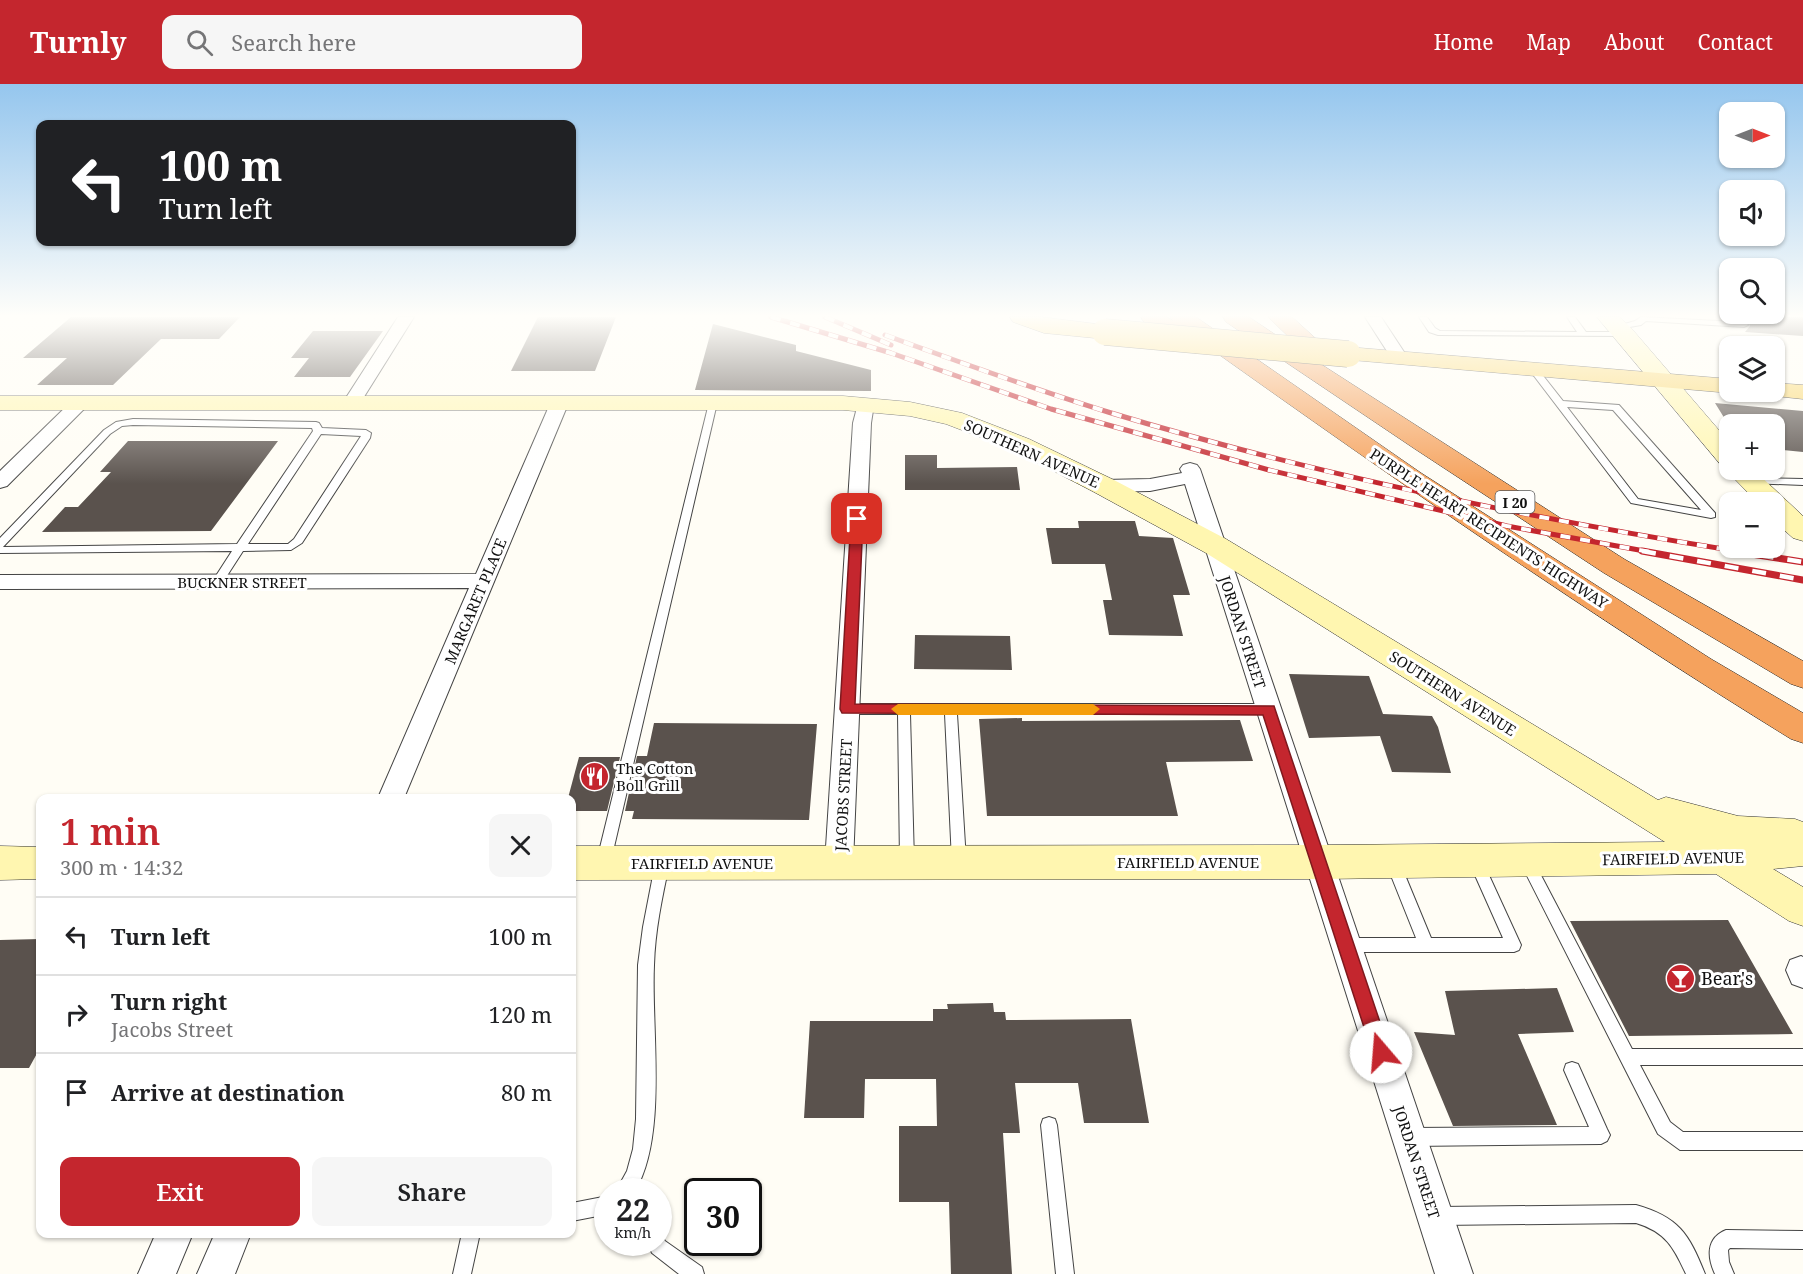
<!DOCTYPE html>
<html lang="en">
<head>
<meta charset="utf-8">
<style>
  body { margin:0; font-family:"Noto Serif",serif; background:#f6f6f6; color:#202124; height:100vh; display:flex; flex-direction:column; font-size:22px; white-space:nowrap }
  * { box-sizing:border-box; margin:0 }
  p { font-size:20px; color:#757577 }
  .icon { flex:none; width:33px; height:33px; fill:none; stroke:currentColor; stroke-width:2; stroke-linecap:round; stroke-linejoin:round }
  .map { position:relative; flex:1; overflow:hidden }
  .side { position:absolute; left:36px; top:710px; width:540px; height:444px; display:flex; flex-direction:column; background:#fff; border-radius:12px; box-shadow:0 2px 4px #0004 }
  .side>* { flex:none }
  .banner { position:absolute; left:36px; top:36px; width:540px; height:126px; border-radius:12px; box-shadow:0 2px 4px #0004; background:#202124; color:#fff; overflow:hidden }
  .needle { width:39px; rotate:90deg }
  .controls { position:absolute; left:1719px; top:18px; display:grid; gap:12px }
  .controls a { display:grid; place-items:center; width:66px; height:66px; border-radius:12px; background:#fff; box-shadow:0 2px 4px #0004; font-size:30px }
  .speed { position:absolute; left:594px; top:1094px; display:flex; gap:12px; font-size:30px; font-weight:700; text-align:center }
  .speed>* { display:grid; place-content:center; width:78px; height:78px; border-radius:50%; background:#fff; box-shadow:0 2px 4px #0004; line-height:1 }
  .speed small { font-size:15px; font-weight:400 }
  .speed .limit { border:3px solid #111; border-radius:9px; background:#fff; color:#111 }
  .pin { position:absolute; display:grid; place-items:center; width:51px; height:51px; color:#fff; margin:-26px; border-radius:12px; box-shadow:0 3px 9px #0006 }
  .me { position:absolute; width:66px; margin:-33px; rotate:342deg; stroke-linejoin:round; filter:drop-shadow(0 0 4px #0008) }
  .turn { display:flex; align-items:center; gap:21px; height:126px; padding:0 24px; font-size:27px }
  .turn .icon { width:78px; height:78px; stroke-width:2.5 }
  .turn b { display:block; font-size:42px; line-height:51px }
  .round { display:grid; place-items:center; flex:none; width:63px; height:63px; border-radius:12px; background:#f6f6f6 }
  .summary { display:flex; align-items:center; justify-content:space-between; height:102px; padding:0 24px }
  h1 { font-size:36px; font-weight:600; line-height:45px; color:#c4262e }
  .button { display:flex; gap:12px; margin-top:auto; padding:12px 24px }
  .button a { flex:1; height:69px; border-radius:12px; background:#c4262e; color:#fff; font-size:24px; font-weight:600; line-height:69px; text-align:center }
  .button a+a { background:#f6f6f6; color:#202124 }
  ul { padding:0; list-style:none }
  li { display:flex; align-items:center; gap:18px; height:78px; padding:0 24px; border-top:2px solid #e0e0e0 }
  li div { flex:1 }
  li b { display:block; font-size:22px }
  li em { font-style:normal }
  header { display:flex; align-items:center; gap:36px; box-sizing:border-box; height:84px; padding:0 30px; background:#c4262e; color:#fff }
  header strong { font-size:28px }
  nav { display:flex; gap:33px; margin-inline-start:auto; font-size:21px }
  .search { width:420px; height:54px; background:#f6f6f6; display:flex; align-items:center; gap:15px; box-sizing:border-box; padding:0 21px; border-radius:12px; color:#757577; font-size:22px }
  .map>svg:first-child { display:block }
  .building { fill:#5a524d }
  .lines { fill:none; stroke-linecap:round; stroke-linejoin:round }
  .lane-casing { stroke:#444; stroke-width:2 }
  .street-casing { stroke:#444; stroke-width:2 }
  .secondary-casing { stroke:#333; stroke-width:1 }
  .primary-casing { stroke:#222; stroke-width:1 }
  .highway-casing { stroke:#222; stroke-width:1 }
  .lane { fill:#fff; fill-rule:evenodd }
  .street { fill:#fff; fill-rule:evenodd }
  .secondary { fill:#fff6b0; fill-rule:evenodd }
  .primary { fill:#f9d66b; fill-rule:evenodd }
  .highway { fill:#f5a25d; fill-rule:evenodd }
  .rail-far1-casing { stroke:#c4262e; stroke-width:5 }
  .rail-casing { stroke:#c4262e; stroke-width:7 }
  .rail-far1 { stroke:#fff; stroke-width:4; stroke-dasharray:10; stroke-linecap:butt }
  .rail { stroke:#fff; stroke-width:4.5; stroke-dasharray:14; stroke-linecap:butt }
  .primary-bridge-casing { stroke:#222; stroke-width:27; stroke-linecap:butt }
  .primary-bridge { stroke:#f9d66b; stroke-width:26 }
  .route { fill:#c4262e; stroke:#7f191e; stroke-width:1.5 }
  .slow { fill:#f59e0b }
  .labels { text-anchor:middle; dominant-baseline:central; stroke-width:6; stroke-linejoin:round; paint-order:stroke }
  .shield { fill:#fff; stroke:#585858; stroke-width:1.5 }
  .shield-label { font-size:14px; font-weight:bold; fill:#111 }
  .street-label { font-size:15px; fill:#111; stroke:#fff }
  .poi-label { font-size:15px; fill:#111; stroke:#fff; text-anchor:start }
  .near-poi-label { font-size:18px; fill:#111; stroke:#fff; text-anchor:start }
</style>
</head>
<body>
<header>
<strong>Turnly</strong>
<div class="search"><svg class="icon" aria-label="search" viewBox="0 0 24 24"><circle cx="10" cy="10" r="6"/><path d="M15 15l6 6"/></svg>Search here</div>
<nav><a>Home</a><a>Map</a><a>About</a><a>Contact</a></nav>
</header>
<div class="map">
<svg width="1803" height="1190" viewBox="0 0 1803 1190">
  <rect width="100%" height="100%" fill="#fffdf5"/>
  <path class="building" d="M71,233H240L219,255H161L113,301H37L67,274H23Z
    M538,233H616L595,287H511Z
    M1803,233V252L1745,248L1750,242L1746,233Z
    M713,240L796,261V267L871,286V307L695,306Z
    M313,247H383L350,293H294L309,274H291Z
    M1715,319L1803,327V368L1774,365V340H1728Z
    M128,357H278L211,447L42,448L65,423H78L111,388H100Z
    M905,371H937V384L1017,383L1020,406H905Z
    M1078,437H1135L1139,452L1173,454L1190,511H1173L1183,552L1109,551L1103,516H1112L1105,480H1052L1046,444H1079Z
    M915,551L1010,552L1012,586L914,585Z
    M1289,590L1369,592L1383,630L1432,632L1438,643L1451,689L1392,688L1380,652L1309,654Z
    M1022,634V637L1240,636L1253,677L1166,678L1178,732H987L979,635Z
    M654,639L817,640L809,736L632,735L634,727H625L637,672H647Z
    M579,673H620L607,727H572V714H568Z
    M1728,836L1793,950L1629,952L1570,837Z
    M40,855V964L29,984H0V856Z
    M1557,904L1574,948L1518,950L1557,1041L1453,1042L1414,948L1455,951L1445,907Z
    M993,919L994,928H1005L1006,936L1131,935L1149,1039H1084L1078,999H1015L1020,1049H1003L1012,1190H951L949,1118H899V1042H937L936,995H865L864,1034H804L810,937H933V925H948L947,920Z"/>
  <g class="lines">
    <defs>
      <path id="lane" d="M1419,233H1427L1435,244L1440,247L1577,248L1567,233H1575L1586,248H1625L1629,250L1625,252L1438,251L1429,248Z
        M1641,233L1738,238L1734,233H1742L1748,241L1744,243L1646,237L1641,241L1618,245L1614,243L1635,237Z
        M1534,283L1537,284L1563,317L1619,321L1715,429V433L1711,434L1631,419L1531,288L1530,286ZM1567,323L1613,326L1701,426L1638,415Z
        M713,316L717,319L611,776L609,780L604,782L599,780L597,776L709,319Z
        M133,335L316,338L319,339L322,344L366,346L371,349L370,354L302,459L291,466L243,467L221,501L217,502L212,498L232,467L0,469V454L104,346L116,338ZM133,341L312,344L313,347L237,460L3,463L110,350L122,342ZM321,350L361,352L294,455L288,460H248Z
        M1750,394L1803,395V401L1747,399L1745,397Z
        M847,620H1269L1273,622L1275,625L1273,628L1269,630H957L966,777L964,781L959,783L954,781L952,777L945,630H910L914,777L912,781L907,783L902,781L900,777L898,630H847L843,628L841,625L843,622Z
        M1393,773L1398,775L1400,779L1431,854H1503L1470,780L1472,776L1477,774L1482,776L1521,861L1519,866L1514,868H1346L1341,866L1339,861L1341,856L1346,854H1416L1386,779L1388,775Z
        M1528,774L1533,776L1632,965H1803V981H1640L1670,1038L1683,1048H1803V1066H1680L1658,1050L1521,780L1523,776Z
        M662,775L667,777L669,781C662,814 655,847 654,881C651,945 668,1052 635,1107H616L627,1087L633,1065L636,1035L638,881L643,843L655,781L657,777Z
        M1572,978L1578,980L1607,1045L1610,1051L1607,1057L1601,1060L1410,1062L1404,1059L1401,1053L1404,1047L1410,1044L1589,1043L1564,986L1566,980Z
        M1049,1033L1055,1035L1057,1041L1074,1190H1056L1041,1041L1043,1035Z
        M608,1112V1130L572,1137V1119Z
        M1636,1121C1679,1133 1689,1150 1705,1190H1686C1674,1164 1666,1148 1636,1139L1439,1141L1433,1138L1430,1132L1433,1126L1439,1123Z
        M1726,1146L1803,1147V1165L1730,1164L1728,1166L1729,1178L1734,1190H1715C1707,1173 1706,1154 1726,1146Z
        M462,1149H480L471,1190H453Z
        M658,1150L662,1152L665,1157L702,1183L704,1190H679L652,1169L647,1158H658Z"/>
      <path id="street" d="M398,233H414L357,324H345L342,320Z
        M1365,233H1381L1408,274L1406,278H1394Z
        M80,314L86,315L89,319L86,323L7,402L0,404V387L74,315Z
        M559,315L565,316L568,320L404,714H378L469,504L0,505V491L476,490L550,320L553,316Z
        M865,315L871,316L874,320L871,339L853,779L849,788L839,791L829,788L825,779L853,339L859,316Z
        M1190,379L1197,381L1200,385L1473,1190H1435L1185,400L1150,407L1104,408L1097,406L1094,402L1097,398L1104,396L1150,395L1182,389L1180,385L1183,381Z
        M1801,872L1803,873V904L1792,900L1786,886L1790,876Z
        M156,1149H193L176,1190H138Z
        M215,1149H251L235,1190H197Z"/>
      <path id="secondary" d="M1597,233H1620L1632,245L1730,359V386H1754L1803,432V457L1793,454L1774,437V418H1757L1726,386L1728,382L1721,381Z
        M0,312H843L910,318L962,329L1029,355L1114,396L1226,455L1658,716L1666,713L1738,732L1795,735L1803,738V782L1773,785L1803,803V842L1789,837L1716,790L1319,795L572,796V762L1319,761L1665,758L1206,469L1094,408L1011,365L946,340L910,332L843,326H0Z
        M0,762L40,763V795L0,796Z"/>
      <path id="primary" d="M1010,233H1041L1105,241L1113,243L1116,248L1113,253L1105,255L1044,249L1013,238Z
        M1348,263L1730,295V308H1737L1730,309L1340,275L1336,270L1340,265Z
        M1774,299L1803,301V315L1765,311L1763,308H1774Z"/>
      <path id="highway" d="M1141,233H1167L1173,237L1170,233H1196L1421,389L1711,575L1803,629V659L1791,655C1591,532 1398,398 1207,262L1204,267L1196,269L1188,267L1144,238Z
        M1223,233H1249L1313,276L1268,233H1292L1335,272L1331,277L1323,279L1316,277L1624,475L1803,577V604L1791,600L1604,489L1415,365L1226,238Z"/>
    </defs>
    <use href="#lane" class="lane-casing"/>
    <use href="#street" class="street-casing"/>
    <use href="#secondary" class="secondary-casing"/>
    <use href="#primary" class="primary-casing"/>
    <use href="#highway" class="highway-casing"/>
    <use href="#lane" class="lane"/>
    <use href="#street" class="street"/>
    <use href="#secondary" class="secondary"/>
    <use href="#primary" class="primary"/>
    <use href="#highway" class="highway"/>
    <defs>
      <path id="rail-far1" d="M771,233L891,269L1051,325L1269,386L1507,442L1650,468
        M825,233L891,261
        M885,251C959,278 1033,305 1108,328C1315,391 1528,434 1742,468"/>
      <path id="rail" d="M1642,467L1803,496
        M1732,467L1803,478"/>
    </defs>
    <use href="#rail-far1" class="rail-far1-casing"/>
    <use href="#rail" class="rail-casing"/>
    <use href="#rail-far1" class="rail-far1"/>
    <use href="#rail" class="rail"/>
    <defs>
      <path id="primary-bridge" d="M1105,248L1348,270"/>
    </defs>
    <use href="#primary-bridge" class="primary-bridge-casing"/>
    <use href="#primary-bridge" class="primary-bridge"/>
  </g>
  <linearGradient id="sky" x2="0" y2="1"><stop stop-color="#95c6ee"/><stop offset="0.58" stop-color="#fffefa"/><stop offset="1" stop-color="#fffefa" stop-opacity="0"/></linearGradient>
  <rect width="1803" height="400" fill="url(#sky)"/>
  <path class="route" d="M857,431L863,435L855,620L1274,622L1390,968L1388,974L1381,977L1375,974L1372,968L1263,631L842,629L840,625L851,435Z"/>
  <path class="slow" d="M898,620H1093L1100,625L1093,631H898L891,625Z"/>
  <defs>
    <symbol id="restaurant-disc" viewBox="-11 -11 22 22"><circle r="9.5" fill="#c4262e" stroke="#fff"/><path d="M-5-6h1v4h1v-4h1v4h1v-4h1v5L-1.5 .5V6h-2V.5L-5-1ZM5-6V6H3V1.5H1.5Q1.5-4 5-6Z" fill="#fff"/></symbol>
    <symbol id="bar-disc" viewBox="-11 -11 22 22"><circle r="9.5" fill="#c4262e" stroke="#fff"/><path d="M-6-5H6L.8 .8V4.5H3.5V6h-7V4.5H-.8V.8Z" fill="#fff"/></symbol>
  </defs>
  <g fill-rule="evenodd">
    <use href="#restaurant-disc" x="578" y="676" width="33" height="33"/>
    <use href="#bar-disc" x="1664" y="878" width="33" height="33"/>
  </g>
  <g class="labels">
    <rect class="shield" x="1495.5" y="407" width="39" height="22" rx="4.5"/>
    <g class="shield-label">
      <text x="1515" y="418">I 20</text>
    </g>
    <g class="street-label">
      <text transform="translate(1032 369) rotate(24)">SOUTHERN AVENUE</text>
      <text transform="translate(1489 444) rotate(33)">PURPLE HEART RECIPIENTS HIGHWAY</text>
      <text x="242" y="498">BUCKNER STREET</text>
      <text transform="translate(475 517) rotate(-67)">MARGARET PLACE</text>
      <text transform="translate(1243 548) rotate(72)">JORDAN STREET</text>
      <text transform="translate(1453 609) rotate(32)">SOUTHERN AVENUE</text>
      <text transform="translate(843 711) rotate(-87)">JACOBS STREET</text>
      <text transform="translate(1673 774) rotate(-1)">FAIRFIELD AVENUE</text>
      <text x="1188" y="778">FAIRFIELD AVENUE</text>
      <text x="702" y="779">FAIRFIELD AVENUE</text>
      <text transform="translate(1417 1078) rotate(72)">JORDAN STREET</text>
    </g>
    <g class="poi-label">
      <text x="616" y="684">The Cotton<tspan x="616" dy="17">Boll Grill</tspan></text>
    </g>
    <g class="near-poi-label">
      <text x="1701" y="894">Bear's</text>
    </g>
  </g>
</svg>
<div class="controls">
<a><svg class="needle" viewBox="-14 -14 28 28"><path d="M0-13l5 13h-10z" fill="#e53935"/><path d="M0 13l5-13h-10z" fill="#757577"/></svg></a>
<a><svg class="icon" aria-label="sound" viewBox="0 0 24 24"><path d="M4 9h4l5-4v14l-5-4H4zM17 9q2 3 0 6"/></svg></a>
<a><svg class="icon" aria-label="search" viewBox="0 0 24 24"><circle cx="10" cy="10" r="6"/><path d="M15 15l6 6"/></svg></a>
<a><svg class="icon" aria-label="layers" viewBox="0 0 24 24"><path d="M12 4l9 5-9 5-9-5zM3 14l9 5 9-5"/></svg></a>
<a>+</a>
<a>−</a>
</div>
<div class="speed"><div>22<small>km/h</small></div><div class="limit">30</div></div>
<div class="pin" style="left:857px;top:435px;background:#d93025"><svg class="icon" aria-label="arrive" viewBox="0 0 24 24"><path d="M6 21V4h12l-3 4 3 4H6"/></svg></div>
<svg class="me" style="left:1381px;top:968px" viewBox="-20 -20 40 40"><circle r="19" fill="#fff"/><path d="M0-13L10 11 0 6-10 11z" fill="#c4262e"/></svg>
<div class="banner">
<div class="turn"><svg class="icon" aria-label="left" viewBox="0 0 24 24"><path d="M17 20v-9H6M10 6l-5 5 5 5"/></svg><div><b>100 m</b>Turn left</div></div>
</div>
<section class="side">
<div class="summary"><div><h1>1 min</h1><p>300 m · 14:32</p></div><a class="round"><svg class="icon" aria-label="close" viewBox="0 0 24 24"><path d="M6 6l12 12M18 6L6 18"/></svg></a></div>
<ul>
<li><svg class="icon" aria-label="left" viewBox="0 0 24 24"><path d="M17 20v-9H6M10 6l-5 5 5 5"/></svg><div><b>Turn left</b></div><em>100 m</em></li>
<li><svg class="icon" aria-label="right" viewBox="0 0 24 24"><path d="M7 20v-9h11M14 6l5 5-5 5"/></svg><div><b>Turn right</b><p>Jacobs Street</p></div><em>120 m</em></li>
<li><svg class="icon" aria-label="arrive" viewBox="0 0 24 24"><path d="M6 21V4h12l-3 4 3 4H6"/></svg><div><b>Arrive at destination</b></div><em>80 m</em></li>
</ul>
<div class="button"><a>Exit</a><a>Share</a></div>
</section>
</div>
</body>
</html>
